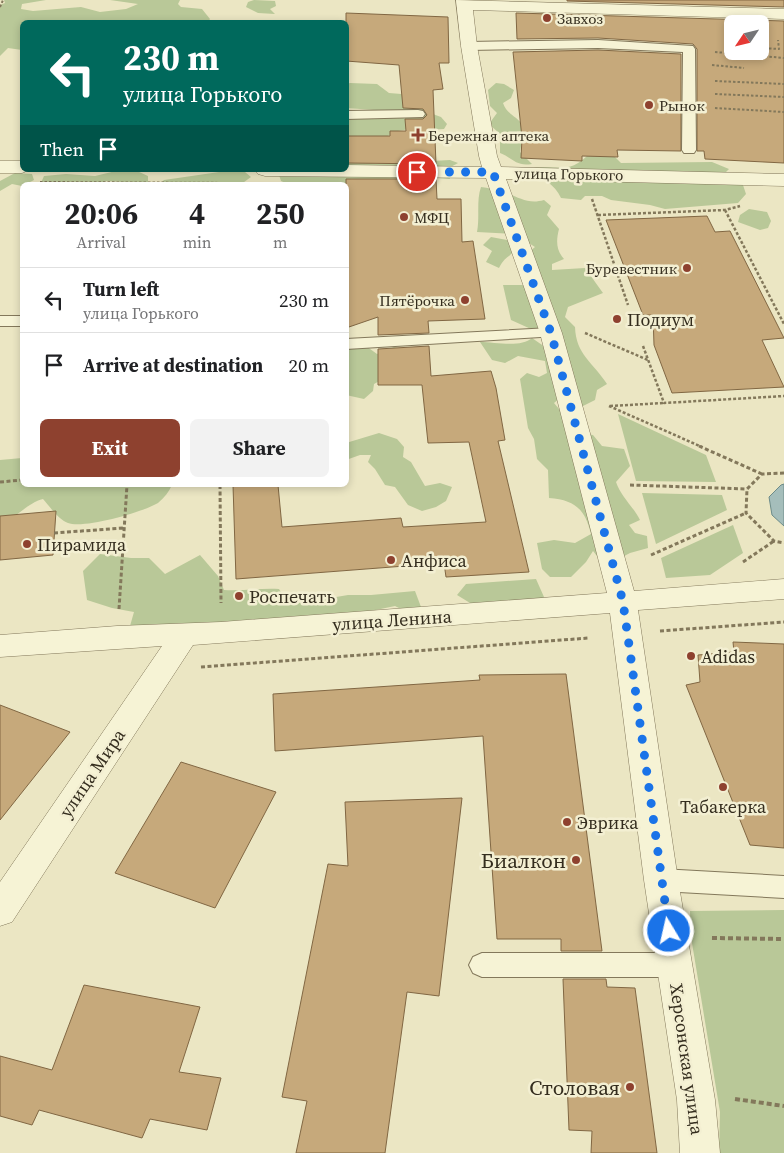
<!DOCTYPE html>
<html lang="en">
<head>
<meta charset="utf-8">
<style>
  body { margin:0; font-family:"Source Serif 4",serif; background:#f2f2f2; color:#202124; height:100vh; display:flex; flex-direction:column; font-size:19px; white-space:nowrap }
  * { box-sizing:border-box; margin:0 }
  p { font-size:16px; color:#757577 }
  .icon { flex:none; width:28px; height:28px; fill:none; stroke:currentColor; stroke-width:2; stroke-linecap:round; stroke-linejoin:round }
  .map { position:relative; flex:1; overflow:hidden }
  .details { position:absolute; left:20px; top:182px; width:329px; height:305px; display:flex; flex-direction:column; background:#fff; border-radius:8px; box-shadow:0 2px 8px #0003 }
  .details>* { flex:none }
  .guide { position:absolute; left:20px; top:20px; width:329px; height:152px; border-radius:8px; box-shadow:0 2px 8px #0003; background:#00695c; color:#fff; overflow:hidden }
  .needle { width:32px; rotate:235deg }
  .fabs { position:absolute; left:724px; top:15px; display:grid; gap:10px }
  .fabs a { display:grid; place-items:center; width:45px; height:45px; border-radius:8px; background:#fff; box-shadow:0 2px 8px #0003; font-size:25px }
  .pin { position:absolute; display:grid; place-items:center; width:42px; height:42px; color:#fff; margin:-21px; border:2px solid #fff; border-radius:50%; box-shadow:0 1px 5px #0007 }
  .me { position:absolute; width:55px; margin:-28px; rotate:351deg; stroke-linejoin:round; filter:drop-shadow(0 0 4px #0008) }
  .turn { display:flex; align-items:center; gap:18px; height:105px; padding:0 20px; font-size:22px }
  .turn .icon { width:65px; height:65px; stroke-width:2.5 }
  .turn b { display:block; font-size:35px; line-height:42px }
  .then { display:flex; align-items:center; height:48px; padding:0 20px; background:#0003; gap:10px; font-size:19px }
  .eta { display:flex; justify-content:space-evenly; align-items:center; height:85px; text-align:center }
  .eta b { font-size:30px; font-weight:700; line-height:35px }
  .action { display:flex; gap:10px; margin-top:auto; padding:10px 20px }
  .action a { flex:1; height:58px; border-radius:8px; background:#8e412f; color:#fff; font-size:20px; font-weight:700; line-height:58px; text-align:center }
  .action a+a { background:#f2f2f2; color:#202124 }
  ul { padding:0; list-style:none }
  li { display:flex; align-items:center; gap:15px; height:65px; padding:0 20px; border-top:1px solid #e0e0e0 }
  li div { flex:1 }
  li b { display:block; font-size:19px }
  li em { font-style:normal }
  .map>svg:first-child { display:block }
  .green { fill:#b9c898 }
  .water { fill:#a5bebb; stroke:#6c8b89 }
  .building { fill:#c6a97b; stroke:#816743; fill-rule:evenodd }
  .lines { fill:none; stroke-linecap:round; stroke-linejoin:round }
  .lane-casing { stroke:#83785b; stroke-width:2 }
  .street-casing { stroke:#83785b; stroke-width:1 }
  .path-far3 { stroke:#83785b; stroke-width:2; stroke-dasharray:2.5 2; stroke-linecap:butt }
  .path-far2 { stroke:#83785b; stroke-width:2.5; stroke-dasharray:3 2; stroke-linecap:butt }
  .path-far1 { stroke:#83785b; stroke-width:3; stroke-dasharray:4 2.5; stroke-linecap:butt }
  .path { stroke:#83785b; stroke-width:4; stroke-dasharray:5 3; stroke-linecap:butt }
  .lane { fill:#f6f3d5; fill-rule:evenodd }
  .street { fill:#f6f3d5; fill-rule:evenodd }
  .route { stroke:#1a73e8; stroke-width:9; stroke-dasharray:0 16.2 }
  .poi-dot { fill:#8e412f; stroke:#f3efd2; stroke-width:2 }
  .labels { text-anchor:middle; dominant-baseline:central; stroke-width:5; stroke-linejoin:round; paint-order:stroke }
  .far-poi-label { font-size:15px; fill:#342d1e; stroke:#f3efd2; text-anchor:start }
  .far-street-label { font-size:15px; fill:#342d1e; stroke:#f3efd2 }
  .poi-label { font-size:18px; fill:#342d1e; stroke:#f3efd2; text-anchor:start }
  .street-label { font-size:18px; fill:#342d1e; stroke:#f3efd2 }
  .near-poi-label { font-size:21px; fill:#342d1e; stroke:#f3efd2; text-anchor:end }
</style>
</head>
<body>
<div class="map">
<svg width="784" height="1153" viewBox="0 0 784 1153">
  <rect width="100%" height="100%" fill="#ebe6c3"/>
  <path class="green" d="M4,0H46L22,4L21,9L33,11L81,7L100,12L126,9L138,4L110,0H180L178,4L181,7L202,9L210,19L208,22H22V50L8,48L0,56V5L5,3Z
    M254,0L275,1L276,6L270,9L275,14L258,13L246,7L248,2Z
    M350,83L377,84L389,93L426,96L434,101L431,103L430,113L441,117L447,124L444,129C428,130 399,126 388,136L346,137V114L370,113L374,110L346,108V84Z
    M496,83L504,84L514,90L511,98L503,103C508,118 523,116 527,136L522,139L520,152L532,164C516,167 513,158 500,153V134L489,124L497,113L490,106L488,90Z
    M590,153L613,155L621,163L712,162L729,169L721,177L743,185L746,194L738,203L665,209L650,205L611,200L602,196H585L581,200L561,198C555,184 542,180 533,168C560,165 569,175 590,153Z
    M346,159L375,164L450,160L458,163L447,169L450,179L413,176L405,180L346,185L306,182L288,184L281,181L279,175L346,170Z
    M120,170L137,171L148,176V183L130,185L121,182L107,181L92,185H40L44,176L66,174L95,176Z
    M226,171L245,172L251,177L240,185H159L164,180Z
    M15,173L32,174L34,180L22,186L12,184L0,191V181Z
    M481,187C488,188 495,189 501,191C517,196 527,205 544,200L551,206L547,215L559,229C556,241 556,250 564,259L552,264V270L585,268L603,293L568,307L565,317L575,327C576,355 593,362 607,384L597,390L595,400L581,407L560,398L554,403L565,416L569,431L593,435L602,446L624,449L630,466L616,482C621,497 633,506 640,520L629,525L635,533L647,536L648,548L630,553L605,566L593,551L586,562L571,577H550L542,569L537,543L554,540L575,543L591,534C585,509 575,500 549,498L548,470L537,459L534,439L528,428L520,379L527,373L539,377L547,373L545,361L518,356L505,363L492,360L480,342C495,342 521,348 532,338L545,347L542,334L511,320L503,285H526L523,257L535,247L515,234L477,232C480,217 476,201 481,187Z
    M749,209L767,212L771,221L768,228L760,230L738,222L740,215Z
    M491,237L507,240L517,247C511,257 505,256 499,268L486,262L492,251L483,245Z
    M346,341L366,346L377,354L394,347L406,350L385,378L374,384L373,391L364,399L346,395Z
    M618,414L706,455L716,482L636,481Z
    M379,433L397,439L404,447L403,457L411,462L425,486L440,483L452,487L446,501L436,507L422,511L408,505L395,487L385,485L375,469L368,462L371,455H360L346,460V443Z
    M22,458V485H172C169,492 164,498 158,503C143,512 84,529 68,523C59,520 50,507 43,499C27,503 16,519 0,523V460Z
    M642,493L722,495L727,510L656,544Z
    M733,525L743,553L710,575L666,578L661,558Z
    M100,554L131,558H149L165,574L200,555L218,576L224,590C243,591 260,588 279,589L286,600L301,603L348,595H371L415,591L421,607L409,613L395,606L332,619L130,626L134,612L112,608L87,600L83,571Z
    M536,579L544,597L540,604L475,606L457,595L466,584Z
    M784,910V1153H719L720,1112L691,937L690,911Z"/>
  <path class="water" d="M784,484V526L772,515L769,497L781,485Z"/>
  <path class="building" d="M567,0H784V7L567,1Z
    M346,13L448,17L449,63H439L443,89L433,90L436,164L346,163V136H390V131H406L405,119H423L427,115L423,109L403,108L399,65L346,61Z
    M516,13L784,21V163L705,159L704,151H697V49L693,44L598,38L517,39ZM732,24H760V51H732Z
    M598,50L681,54V151L617,150L618,157L582,156V161L521,158L522,138L513,52Z
    M346,179H436L437,199H461L462,242L473,241L485,319L428,321L429,333L378,335V317L346,328Z
    M707,216L715,232L730,231L784,338L762,340L784,387L672,393L654,345L653,315H643L606,220Z
    M429,346L431,376L491,371L496,388L505,440L498,441L529,572L446,577L444,563L236,579L233,485H278L282,527L401,518L403,527L486,522L469,442L428,443L422,385H378V349Z
    M56,511L53,555L0,560V516Z
    M733,642L784,644V848L750,845L686,685L700,682L698,655L734,652Z
    M566,674L602,951H561V939H497L483,736L275,751L273,694L480,680L479,675Z
    M0,705L70,732L0,820Z
    M181,762L276,792L215,908L115,873Z
    M462,798L439,996L407,992L385,1153H296L307,1101L282,1097L328,864L348,866L345,802Z
    M563,979H606L607,987L635,988L657,1153H591L592,1131L569,1130Z
    M84,985L200,1007L179,1072L221,1078L207,1130L150,1119L142,1138L39,1110L32,1125L0,1116V1056L52,1070Z"/>
  <g class="lines">
    <defs>
      <path id="lane" d="M598,40L693,46L695,49L696,150L694,153H684L682,150L683,52L598,48L469,50L463,46L469,42Z
        M418,110L423,111L425,114L423,117L346,119V111Z
        M0,316H22V326H0Z
        M551,328L557,330L559,333L557,336L346,349V339Z
        M661,869L784,876V898L661,891L652,888L649,880L652,872Z
        M482,953H674L683,957L687,965L683,973L674,977H482L473,973L469,965L473,957Z"/>
      <path id="street" d="M456,0L784,9V19L473,10L477,46L497,156L501,167L784,174V186L506,179L562,333L634,591L784,579V599L638,610L678,880L715,1100L720,1153H680L677,1100L644,880L610,613L193,645L12,922L0,926V882L162,646L0,657V635L117,626L221,622L607,593L540,333L486,178L265,176L258,174L255,170H346V165L482,167L479,156L461,46Z
        M0,161H22V170H29L22,173H0Z"/>
    </defs>
    <use href="#lane" class="lane-casing"/>
    <use href="#street" class="street-casing"/>
    <path class="path-far3" d="M0,7L3,0
      M760,48L779,49L778,40
      M715,52L738,54V51
      M738,54L784,58
      M712,65L744,68
      M715,81L784,84
      M715,94L784,97
      M715,108L784,112
      M40,182L242,183"/>
    <path class="path-far2" d="M592,199L628,305
      M725,210L784,324
      M598,215L725,210L740,206
      M585,333L648,360
      M643,346L664,403L784,396
      M609,406L702,447
      M610,406L664,403"/>
    <path class="path-far1" d="M699,446L762,474
      M784,473L762,474L747,489L746,513L774,541L784,543
      M0,482L22,480
      M220,485L221,603
      M630,485L747,489
      M54,533L124,528
      M651,555L746,513
      M743,562L774,541
      M119,609L127,485
      M660,631L784,622
      M201,667L589,638"/>
    <path class="path" d="M712,938L784,939
      M735,1099L784,1106"/>
    <use href="#lane" class="lane"/>
    <use href="#street" class="street"/>
  </g>
  <g class="lines">
    <path class="route" d="M417,172H493L551,333L623,602L669,931"/>
  </g>
  <g class="poi-dot">
    <circle cx="547" cy="18" r="5"/>
    <circle cx="649" cy="105" r="5"/>
    <path d="M415.5 127.5h5v5h5v5h-5v5h-5v-5h-5v-5h5z"/>
    <circle cx="404" cy="217" r="5"/>
    <circle cx="687" cy="268" r="5"/>
    <circle cx="465" cy="300" r="5"/>
    <circle cx="617" cy="319" r="5"/>
    <circle cx="27" cy="544" r="5"/>
    <circle cx="391" cy="560" r="5"/>
    <circle cx="239" cy="596" r="5"/>
    <circle cx="691" cy="656" r="5"/>
    <circle cx="723" cy="787" r="5"/>
    <circle cx="567" cy="822" r="5"/>
    <circle cx="576" cy="860" r="5"/>
    <circle cx="630" cy="1087" r="5"/>
  </g>
  <g class="labels">
    <g class="far-poi-label">
      <text x="557" y="18">Завхоз</text>
      <text x="659" y="105">Рынок</text>
      <text x="428" y="135">Бережная аптека</text>
      <text x="414" y="217">МФЦ</text>
      <text x="677" y="268" text-anchor="end">Буревестник</text>
      <text x="455" y="300" text-anchor="end">Пятёрочка</text>
    </g>
    <g class="far-street-label">
      <text transform="translate(569 174) rotate(1)">улица Горького</text>
    </g>
    <g class="poi-label">
      <text x="627" y="319">Подиум</text>
      <text x="37" y="544">Пирамида</text>
      <text x="401" y="560">Анфиса</text>
      <text x="249" y="596">Роспечать</text>
      <text x="701" y="656">Adidas</text>
      <text x="723" y="806" text-anchor="middle">Табакерка</text>
      <text x="577" y="822">Эврика</text>
    </g>
    <g class="street-label">
      <text transform="translate(392 620) rotate(-4)">улица Ленина</text>
      <text transform="translate(92 773) rotate(-56)">улица Мира</text>
      <text transform="translate(687 1059) rotate(82)">Херсонская улица</text>
    </g>
    <g class="near-poi-label">
      <text x="566" y="860">Биалкон</text>
      <text x="620" y="1087">Столовая</text>
    </g>
  </g>
</svg>
<div class="fabs">
<a><svg class="needle" viewBox="-14 -14 28 28"><path d="M0-13l5 13h-10z" fill="#e53935"/><path d="M0 13l5-13h-10z" fill="#757577"/></svg></a>
</div>
<div class="pin" style="left:417px;top:172px;background:#d93025"><svg class="icon" aria-label="arrive" viewBox="0 0 24 24"><path d="M6 21V4h12l-3 4 3 4H6"/></svg></div>
<svg class="me" style="left:669px;top:931px" viewBox="-20 -20 40 40"><circle r="17" fill="#1a73e8" stroke="#fff" stroke-width="3"/><path d="M0-11L8 9 0 5-8 9z" fill="#fff"/></svg>
<div class="guide">
<div class="turn"><svg class="icon" aria-label="left" viewBox="0 0 24 24"><path d="M17 20v-9H6M10 6l-5 5 5 5"/></svg><div><b>230 m</b>улица Горького</div></div>
<div class="then">Then<svg class="icon" aria-label="arrive" viewBox="0 0 24 24"><path d="M6 21V4h12l-3 4 3 4H6"/></svg></div>
</div>
<section class="details">
<div class="eta">
<div><b>20:06</b><p>Arrival</p></div>
<div><b>4</b><p>min</p></div>
<div><b>250</b><p>m</p></div>
</div>
<ul>
<li><svg class="icon" aria-label="left" viewBox="0 0 24 24"><path d="M17 20v-9H6M10 6l-5 5 5 5"/></svg><div><b>Turn left</b><p>улица Горького</p></div><em>230 m</em></li>
<li><svg class="icon" aria-label="arrive" viewBox="0 0 24 24"><path d="M6 21V4h12l-3 4 3 4H6"/></svg><div><b>Arrive at destination</b></div><em>20 m</em></li>
</ul>
<div class="action"><a>Exit</a><a>Share</a></div>
</section>
</div>
</body>
</html>
